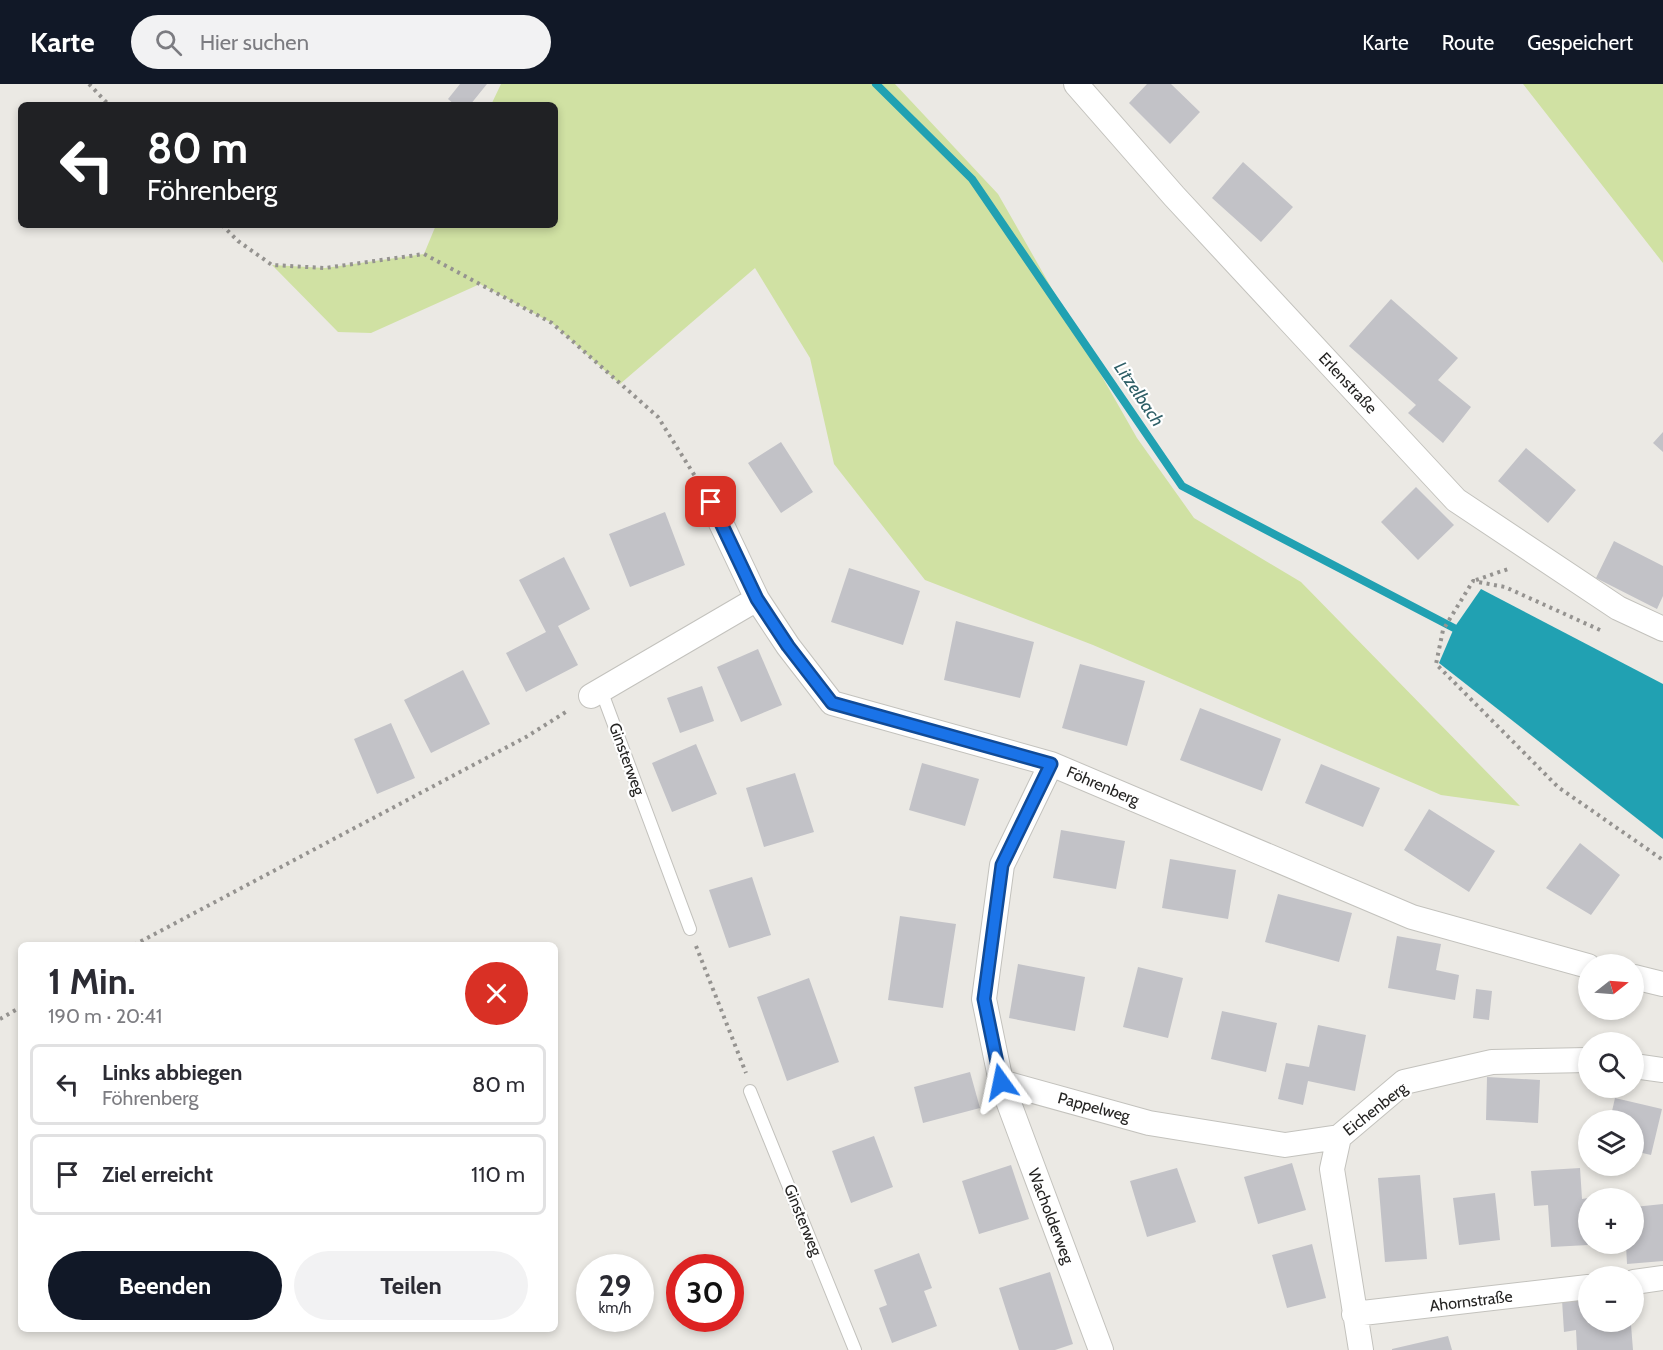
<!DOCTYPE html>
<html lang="de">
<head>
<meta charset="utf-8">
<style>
  body { margin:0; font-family:Cabin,sans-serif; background:#f2f2f3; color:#2b2b33; height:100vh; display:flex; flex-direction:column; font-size:22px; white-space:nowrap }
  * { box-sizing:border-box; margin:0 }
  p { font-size:20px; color:#7c7c81 }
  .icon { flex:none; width:33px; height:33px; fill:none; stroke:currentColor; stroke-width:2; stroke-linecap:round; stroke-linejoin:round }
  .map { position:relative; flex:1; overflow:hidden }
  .drawer { position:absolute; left:18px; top:858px; width:540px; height:390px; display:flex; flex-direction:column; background:#fff; border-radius:9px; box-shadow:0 3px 9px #0003 }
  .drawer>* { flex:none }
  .top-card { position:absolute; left:18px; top:18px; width:540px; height:126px; border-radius:9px; box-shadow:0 3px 9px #0003; background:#202124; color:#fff; overflow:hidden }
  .needle { width:39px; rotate:73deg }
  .fabs { position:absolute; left:1578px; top:870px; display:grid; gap:12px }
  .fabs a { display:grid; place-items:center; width:66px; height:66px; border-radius:50%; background:#fff; box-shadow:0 3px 9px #0003; font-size:30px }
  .speed { position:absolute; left:576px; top:1170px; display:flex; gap:12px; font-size:30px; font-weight:700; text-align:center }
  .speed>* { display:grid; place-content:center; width:78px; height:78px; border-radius:50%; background:#fff; box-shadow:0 3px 9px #0003; line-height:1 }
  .speed small { font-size:15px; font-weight:400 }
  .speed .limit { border:9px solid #d22; background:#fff; color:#111 }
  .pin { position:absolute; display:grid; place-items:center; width:51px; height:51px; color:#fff; margin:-26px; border-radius:12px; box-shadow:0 3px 9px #0006 }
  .me { position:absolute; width:66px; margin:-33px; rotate:348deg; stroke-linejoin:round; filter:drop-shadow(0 0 4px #0008) }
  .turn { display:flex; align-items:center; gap:21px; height:126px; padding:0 30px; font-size:27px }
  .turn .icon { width:78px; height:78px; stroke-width:2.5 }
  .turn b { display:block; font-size:42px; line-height:51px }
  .round { display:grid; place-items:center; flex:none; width:63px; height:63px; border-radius:32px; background:#f2f2f3 }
  .headline { display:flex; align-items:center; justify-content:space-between; height:102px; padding:0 30px }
  h1 { font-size:36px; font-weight:800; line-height:45px }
  .cta { display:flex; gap:12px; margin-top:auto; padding:12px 30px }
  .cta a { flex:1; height:69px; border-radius:36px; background:#111827; color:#fff; font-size:24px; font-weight:800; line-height:69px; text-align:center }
  .cta a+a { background:#f2f2f3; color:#2b2b33 }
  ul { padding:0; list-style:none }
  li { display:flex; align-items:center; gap:18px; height:81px; margin:0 12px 9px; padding:0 18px; border:3px solid #e1e1e2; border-radius:9px }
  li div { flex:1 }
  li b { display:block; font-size:22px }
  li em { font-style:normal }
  header { display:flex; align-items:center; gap:36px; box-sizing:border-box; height:84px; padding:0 30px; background:#111827; color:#fff }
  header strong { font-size:28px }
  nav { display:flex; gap:33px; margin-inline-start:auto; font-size:21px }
  .search { width:420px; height:54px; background:#f2f2f3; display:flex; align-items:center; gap:15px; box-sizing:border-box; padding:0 21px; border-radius:33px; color:#7c7c81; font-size:22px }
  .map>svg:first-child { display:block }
  .green { fill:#d0e1a3 }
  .water { fill:#21a1b2 }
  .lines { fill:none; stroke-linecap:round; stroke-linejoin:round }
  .stream { stroke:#21a1b2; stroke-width:8 }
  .building { fill:#c2c2c7 }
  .lane-casing { stroke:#c3c2bd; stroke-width:14 }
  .street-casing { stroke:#c3c2bd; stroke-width:26 }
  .path { stroke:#959390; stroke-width:4; stroke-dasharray:3 4.5; stroke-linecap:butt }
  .lane { stroke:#fff; stroke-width:12 }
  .street { stroke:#fff; stroke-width:24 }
  .route-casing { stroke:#114b97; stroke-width:15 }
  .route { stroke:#1a73e8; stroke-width:10 }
  .labels { text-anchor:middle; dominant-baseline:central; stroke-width:4.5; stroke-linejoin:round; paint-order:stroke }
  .street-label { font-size:16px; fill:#252423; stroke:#fff }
  .water-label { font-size:18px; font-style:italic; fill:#2e5f67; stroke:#fff }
</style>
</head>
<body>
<header>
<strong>Karte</strong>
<div class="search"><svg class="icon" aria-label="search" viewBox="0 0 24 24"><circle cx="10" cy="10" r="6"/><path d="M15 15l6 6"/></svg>Hier suchen</div>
<nav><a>Karte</a><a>Route</a><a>Gespeichert</a></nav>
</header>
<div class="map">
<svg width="1663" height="1266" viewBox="0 0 1663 1266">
  <rect width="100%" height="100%" fill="#ebe9e4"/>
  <path class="green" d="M501,0H895L998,110L1137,354L1194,434L1301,498L1520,722L1441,711L1093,561L925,496L834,380L810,274L755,184L620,300L552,239L480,200L371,249L338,248L272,181L325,184L424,170L436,141H555V21H491Z
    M1523,0H1663V179Z"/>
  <path class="water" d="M1481,505L1663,600V755L1439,579L1454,544Z"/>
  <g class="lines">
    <path class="stream" d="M876,0L972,95L1182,402L1454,544"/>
  </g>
  <path class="building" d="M460,0H487L470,21H455L448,15Z
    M1147,0H1171L1200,28L1170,60L1129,19Z
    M1243,78L1293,123L1261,158L1212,114Z
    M1391,215L1458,274L1438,296L1471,323L1443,359L1408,329L1416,321L1349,262Z
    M1663,348V368L1653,359Z
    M781,358L813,408L781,429L748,379Z
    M1526,364L1576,406L1548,439L1498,397Z
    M1416,403L1454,441L1418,476L1381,438Z
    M665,428L685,481L630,503L609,450Z
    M1614,457L1663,482V512L1657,525L1596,494Z
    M564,473L590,525L558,542L578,581L526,608L506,569L546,548L519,496Z
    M849,484L920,507L903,561L831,538Z
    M956,537L1034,558L1020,614L944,596Z
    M758,565L782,621L741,638L717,583Z
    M1080,580L1145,597L1127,662L1062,644Z
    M463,586L490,640L431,669L404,616Z
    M702,602L714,637L680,649L667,614Z
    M1200,624L1281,655L1262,707L1180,676Z
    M391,639L415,694L377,710L354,655Z
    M696,660L717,710L672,728L652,679Z
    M922,679L979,695L965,742L909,726Z
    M1321,680L1380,704L1363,743L1305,719Z
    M795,689L814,748L764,763L746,704Z
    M1429,725L1495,767L1469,808L1404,766Z
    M1061,746L1125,757L1116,805L1053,794Z
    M1580,759L1620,791L1591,831L1546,804Z
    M1170,775L1236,786L1228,835L1162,824Z
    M752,793L771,851L729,864L709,806Z
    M1278,810L1352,829L1339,878L1265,858Z
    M900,832L956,840L943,924L888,916Z
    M1397,852L1441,860L1436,886L1459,891L1455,916L1388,904Z
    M1018,880L1085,893L1075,947L1009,934Z
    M1138,883L1183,894L1168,954L1123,943Z
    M809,894L839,978L787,997L757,913Z
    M1476,905L1492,907L1489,936L1473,934Z
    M1222,927L1277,939L1266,988L1211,975Z
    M1318,941L1366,951L1355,1007L1308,997L1303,1021L1278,1015L1286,979L1309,983Z
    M970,988L980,1024L923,1039L914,1003Z
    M1487,993L1540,996L1538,1039L1486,1036Z
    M1615,1014L1662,1025L1651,1071L1634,1067V1036H1610Z
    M874,1052L893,1103L851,1119L832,1067Z
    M1292,1079L1306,1126L1258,1140L1244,1093Z
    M1011,1081L1029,1135L979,1150L962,1097Z
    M1177,1084L1196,1138L1147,1153L1130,1097Z
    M1580,1084L1582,1115L1588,1114V1161L1551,1163L1548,1121L1534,1122L1531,1087Z
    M1420,1091L1427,1175L1385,1178L1378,1094Z
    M1495,1109L1500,1156L1459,1161L1453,1114Z
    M1663,1120V1177L1627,1180L1626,1160H1634V1123Z
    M1312,1160L1326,1214L1287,1224L1272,1171Z
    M919,1169L932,1204L924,1207L937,1242L892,1259L879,1224L887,1221L874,1186Z
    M1050,1188L1073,1260L1055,1266H1019L999,1204Z
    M1588,1214V1238H1620L1621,1242L1631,1241L1633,1266H1577L1576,1246L1564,1248L1562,1216Z
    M1448,1252L1452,1266H1392V1265Z"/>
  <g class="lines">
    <defs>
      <path id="lane" d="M601,606L690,845
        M750,1007L855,1266"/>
      <path id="street" d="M1076,0L1174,112L1456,416L1618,524L1663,545
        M711,418L757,515L788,562L832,619L1051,680L1412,833L1588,882
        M591,612L757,515
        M1051,680L1002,781L984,915L1001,998L1149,1039L1285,1061L1339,1053
        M1634,893L1663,900
        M1634,982L1663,986
        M1001,998L1101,1266
        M1634,1198L1663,1194
        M1354,1230L1588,1203
        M1361,1266L1332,1085L1339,1053L1404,998L1492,978L1588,976"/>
    </defs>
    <use href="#lane" class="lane-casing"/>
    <use href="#street" class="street-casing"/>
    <path class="path" d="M89,0L109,21
      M222,141L238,157L272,181L325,184L424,170L552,239L658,333L698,397
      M1476,496L1511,484
      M1600,546L1505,503L1473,497L1443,546L1436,580L1558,703L1663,776
      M134,861L526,653L569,626
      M696,862L746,989
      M0,935L21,923"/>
    <use href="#lane" class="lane"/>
    <use href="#street" class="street"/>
  </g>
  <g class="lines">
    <defs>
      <path id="route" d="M711,418L757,515L788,562L832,619L1051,680L1002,781L984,915L1001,998"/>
    </defs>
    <use href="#route" class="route-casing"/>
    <use href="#route" class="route"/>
  </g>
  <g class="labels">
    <g class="street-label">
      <text transform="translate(1348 299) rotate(47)">Erlenstraße</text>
      <text transform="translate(627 675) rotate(70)">Ginsterweg</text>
      <text transform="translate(1103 702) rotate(23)">Föhrenberg</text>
      <text transform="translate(1094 1023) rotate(15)">Pappelweg</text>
      <text transform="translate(1375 1025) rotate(-38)">Eichenberg</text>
      <text transform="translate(1051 1132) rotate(69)">Wacholderweg</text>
      <text transform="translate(803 1136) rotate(68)">Ginsterweg</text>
      <text transform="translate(1471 1217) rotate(-7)">Ahornstraße</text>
    </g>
    <g class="water-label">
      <text transform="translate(1139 310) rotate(56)">Litzelbach</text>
    </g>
  </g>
</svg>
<div class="fabs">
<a><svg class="needle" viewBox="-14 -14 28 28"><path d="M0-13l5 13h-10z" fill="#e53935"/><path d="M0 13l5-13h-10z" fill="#7c7c81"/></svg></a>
<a><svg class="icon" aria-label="search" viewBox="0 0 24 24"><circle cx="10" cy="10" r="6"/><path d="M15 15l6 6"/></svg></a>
<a><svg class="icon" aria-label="layers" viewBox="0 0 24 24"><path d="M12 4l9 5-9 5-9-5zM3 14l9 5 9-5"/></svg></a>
<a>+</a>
<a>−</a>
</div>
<div class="speed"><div>29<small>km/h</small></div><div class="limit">30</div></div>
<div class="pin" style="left:711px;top:418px;background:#d93025"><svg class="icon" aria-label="arrive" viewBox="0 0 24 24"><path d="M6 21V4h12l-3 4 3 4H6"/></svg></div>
<svg class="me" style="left:1001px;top:998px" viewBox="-20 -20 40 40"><path d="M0-17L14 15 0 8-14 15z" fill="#1a73e8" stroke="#fff" stroke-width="4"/></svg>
<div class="top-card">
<div class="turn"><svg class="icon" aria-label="left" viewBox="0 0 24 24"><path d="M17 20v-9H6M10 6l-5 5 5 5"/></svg><div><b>80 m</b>Föhrenberg</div></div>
</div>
<section class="drawer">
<div class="headline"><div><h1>1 Min.</h1><p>190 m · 20:41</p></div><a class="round" style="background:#d93025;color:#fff"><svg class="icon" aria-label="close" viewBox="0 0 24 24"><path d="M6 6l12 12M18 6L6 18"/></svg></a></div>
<ul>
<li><svg class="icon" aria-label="left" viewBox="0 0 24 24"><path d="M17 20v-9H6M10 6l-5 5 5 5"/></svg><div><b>Links abbiegen</b><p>Föhrenberg</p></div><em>80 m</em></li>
<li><svg class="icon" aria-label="arrive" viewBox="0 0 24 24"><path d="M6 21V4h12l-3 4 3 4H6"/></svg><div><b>Ziel erreicht</b></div><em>110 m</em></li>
</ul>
<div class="cta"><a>Beenden</a><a>Teilen</a></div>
</section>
</div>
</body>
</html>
